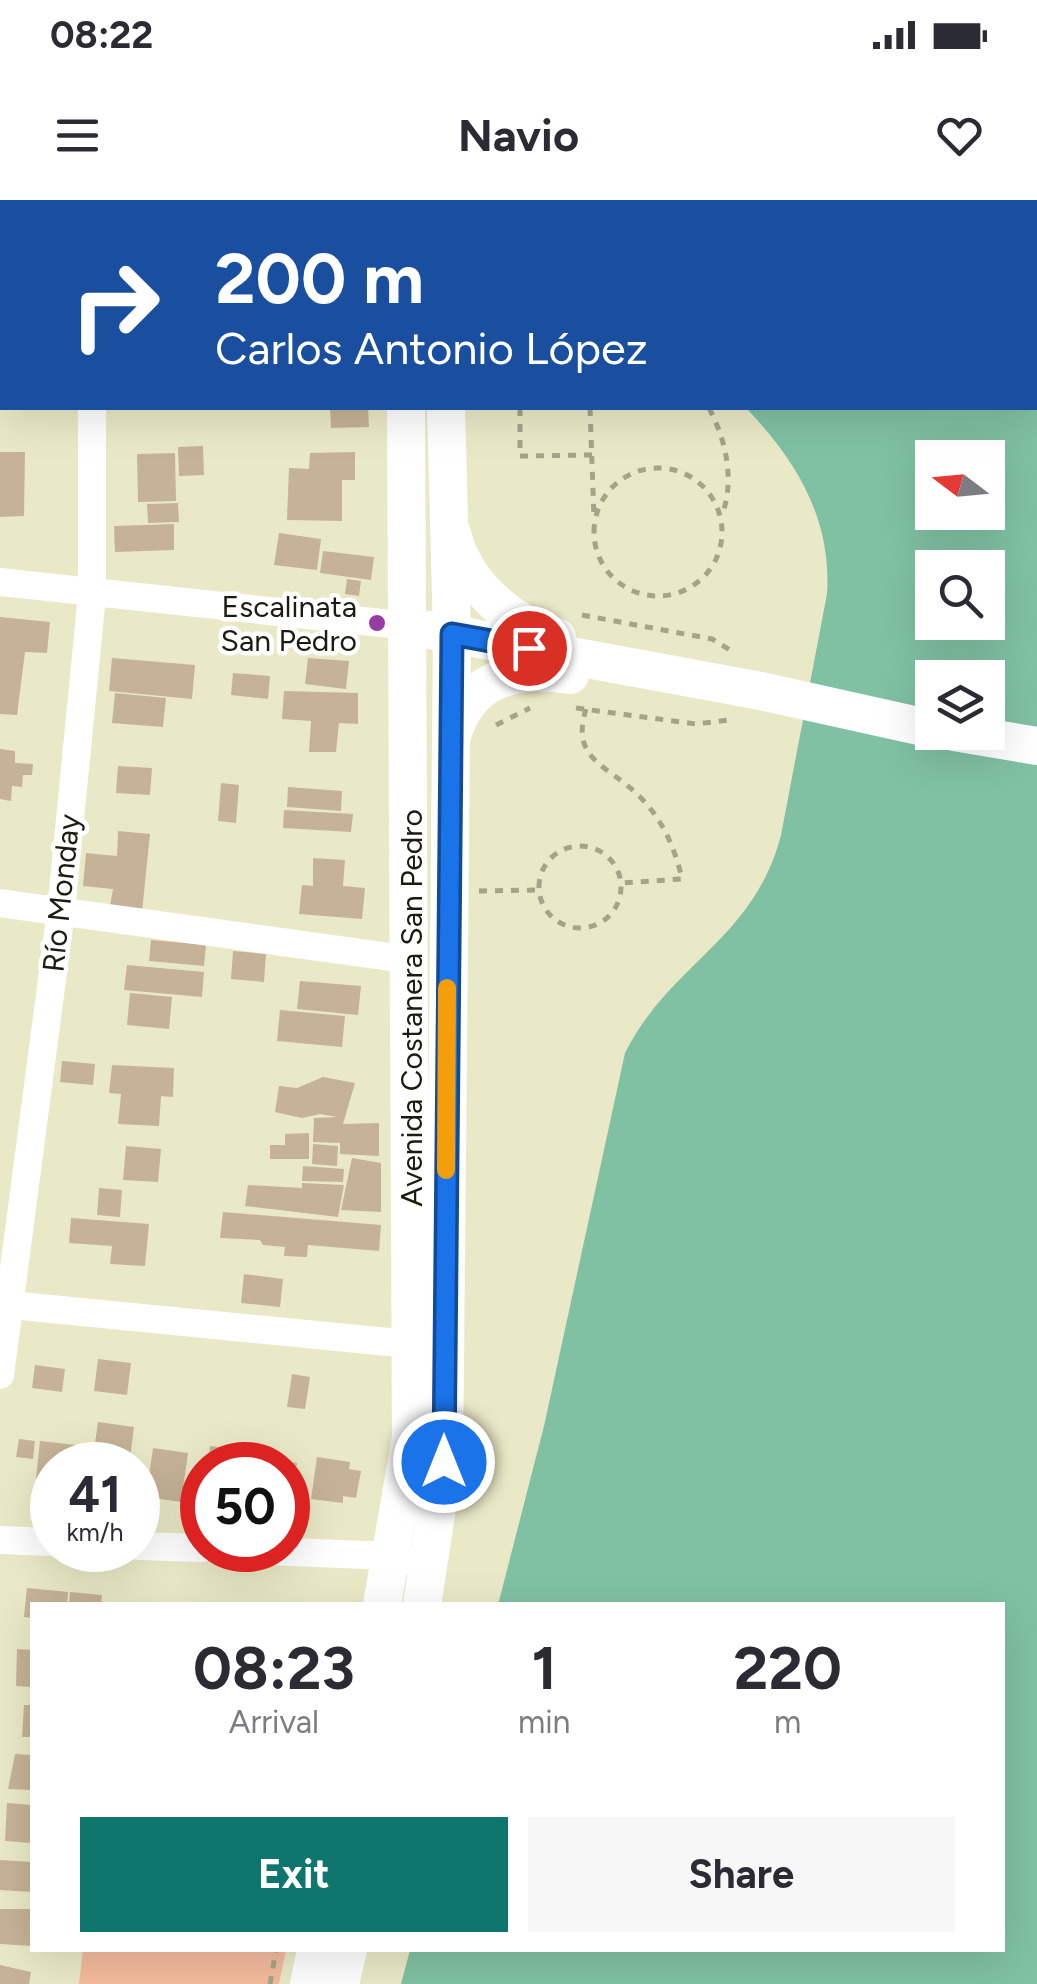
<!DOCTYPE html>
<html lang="en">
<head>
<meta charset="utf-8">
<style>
  body { margin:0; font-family:Figtree,sans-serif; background:#f7f7f7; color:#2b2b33; height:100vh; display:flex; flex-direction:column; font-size:38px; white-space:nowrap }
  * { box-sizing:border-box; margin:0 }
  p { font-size:32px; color:#7c7c81 }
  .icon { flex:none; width:55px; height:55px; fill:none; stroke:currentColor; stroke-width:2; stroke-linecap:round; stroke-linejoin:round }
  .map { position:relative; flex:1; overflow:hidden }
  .drawer { position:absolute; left:30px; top:1402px; width:975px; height:350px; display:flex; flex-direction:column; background:#fff; border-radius:0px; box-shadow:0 10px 40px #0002 }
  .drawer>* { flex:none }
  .hud { position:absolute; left:0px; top:0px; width:1038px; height:210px; box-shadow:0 10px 40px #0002; background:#1a4fa0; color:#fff; overflow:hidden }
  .needle { width:65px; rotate:286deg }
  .tools { position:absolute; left:915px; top:240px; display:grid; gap:20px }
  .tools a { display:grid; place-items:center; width:90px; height:90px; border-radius:0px; background:#fff; box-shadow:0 10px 40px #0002; font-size:50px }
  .speed { position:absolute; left:30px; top:1242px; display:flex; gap:20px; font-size:50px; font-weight:700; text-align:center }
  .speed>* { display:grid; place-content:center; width:130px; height:130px; border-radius:50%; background:#fff; box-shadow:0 10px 40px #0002; line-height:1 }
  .speed small { font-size:25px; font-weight:400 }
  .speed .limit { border:15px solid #d22; background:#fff; color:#111 }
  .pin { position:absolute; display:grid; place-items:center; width:85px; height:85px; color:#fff; margin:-42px; border:5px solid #fff; border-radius:50%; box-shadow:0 2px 10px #0007 }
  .me { position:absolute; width:110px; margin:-55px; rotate:0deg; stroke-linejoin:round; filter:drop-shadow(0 0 8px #0008) }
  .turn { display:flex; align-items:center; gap:35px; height:210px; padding:0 50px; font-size:45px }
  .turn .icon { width:130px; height:130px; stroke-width:2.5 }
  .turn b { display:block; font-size:70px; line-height:85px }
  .eta { display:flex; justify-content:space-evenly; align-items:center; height:170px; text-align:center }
  .eta b { font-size:60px; font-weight:700; line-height:70px }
  .cta { display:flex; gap:20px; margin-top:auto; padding:20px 50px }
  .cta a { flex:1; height:115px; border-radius:0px; background:#0f766e; color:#fff; font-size:40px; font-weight:700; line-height:115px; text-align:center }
  .cta a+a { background:#f7f7f7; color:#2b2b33 }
  .status { display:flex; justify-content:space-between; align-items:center; height:70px; padding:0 50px; background:#fff; direction:ltr }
  .status svg { height:28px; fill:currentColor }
  header { display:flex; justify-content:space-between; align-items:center; height:130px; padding:0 50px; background:#fff; font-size:45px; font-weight:700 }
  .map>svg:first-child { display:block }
  .green { fill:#f4bb9d }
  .water { fill:#80c1a3; fill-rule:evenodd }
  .building { fill:#c6b397 }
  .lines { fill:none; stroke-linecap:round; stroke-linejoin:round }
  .path { stroke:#a4a489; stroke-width:5; stroke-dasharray:8 8; stroke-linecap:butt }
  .street { stroke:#fff; stroke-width:28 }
  .secondary { stroke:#fff; stroke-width:38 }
  .route-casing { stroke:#114b97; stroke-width:25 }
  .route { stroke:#1a73e8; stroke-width:18 }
  .slow { stroke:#f59e0b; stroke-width:18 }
  .poi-dot { fill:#973ba5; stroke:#fff; stroke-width:4 }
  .labels { text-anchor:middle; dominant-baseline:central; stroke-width:9; stroke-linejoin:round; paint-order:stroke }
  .poi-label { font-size:30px; fill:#1b1b0f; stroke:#fff; text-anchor:end }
  .street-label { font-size:30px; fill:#1b1b0f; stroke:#fff }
</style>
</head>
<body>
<div class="status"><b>08:22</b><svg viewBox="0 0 49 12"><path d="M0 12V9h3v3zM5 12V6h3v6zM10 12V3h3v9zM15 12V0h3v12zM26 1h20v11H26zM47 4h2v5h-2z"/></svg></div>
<header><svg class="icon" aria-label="menu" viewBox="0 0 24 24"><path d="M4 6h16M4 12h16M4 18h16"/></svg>Navio<svg class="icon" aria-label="heart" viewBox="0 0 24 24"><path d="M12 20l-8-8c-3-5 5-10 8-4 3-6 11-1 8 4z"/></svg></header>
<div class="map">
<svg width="1037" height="1784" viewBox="0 0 1037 1784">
  <rect width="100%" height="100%" fill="#eae9c7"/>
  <path class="green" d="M83,1750H286L279,1784H79Z"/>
  <path class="water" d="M611,0H1037V1784H401L410,1750H1002V1405H498L544,1226L625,853C670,763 754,740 781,635L827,394C832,319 796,260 746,208H1035V2ZM932,258H988V312H932ZM932,368H988V422H932ZM932,478H988V532H932Z"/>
  <path class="building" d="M330,208H368L369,227L331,228Z
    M203,246L204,275L179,276L178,247Z
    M0,252H25L24,316L0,317Z
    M355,252V280H342V321L287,320L289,268L309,269L310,253Z
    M175,253L176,301L138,302L137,254Z
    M178,303L179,322L148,323L147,304Z
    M174,324V350L115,352L114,326Z
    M279,333L321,339L317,370L274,365Z
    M323,351L374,357L371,380L320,373Z
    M347,379L361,381L359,396L345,394Z
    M0,417L50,422L47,453L25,452L17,515L0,514Z
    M112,458L195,465L192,499L109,491Z
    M308,458L349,461L346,489L305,484Z
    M233,473L270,476L268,499L231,495Z
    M284,491L358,493V524L339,523L336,552H309L311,521L282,519Z
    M115,493L166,498L163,527L112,523Z
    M0,549L15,551V563L33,564L32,575H23L22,587L12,586L11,601L0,599Z
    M118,566L152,568L150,595L116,593Z
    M221,583L239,585L236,623L218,621Z
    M288,587L342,591L341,611L287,607Z
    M284,610L353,614L351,632L283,628Z
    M118,631L150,634L142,712L109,711L113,689L83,686L86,653L117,656Z
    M313,658L345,660L343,686L365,688L362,719L299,714L302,685L313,686Z
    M151,740L206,745L204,766L149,761Z
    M233,751L266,754L264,782L231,779Z
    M127,765L204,772L202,797L124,790Z
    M300,781L361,786L358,815L297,809Z
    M130,793L172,797L169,829L127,825Z
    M280,810L345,816L342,847L277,841Z
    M62,861L95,864L93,885L60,882Z
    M112,865L174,868L173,897L161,896L159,926L118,924L121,894L109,893Z
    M323,877L355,883L343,924L379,923V956L340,954V943L313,942L314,918L337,917L320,914L302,918L275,912L279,886L297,888Z
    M309,933V959H270V945H285V934Z
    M313,944L338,946L337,966L312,964Z
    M126,946L161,949L158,982L123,980Z
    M352,958L381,963V1012L341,1010Z
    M303,966L344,969L343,982L302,981Z
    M302,983L344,985L338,1017L245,1006L248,985L302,988Z
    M99,988L122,990L120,1017L97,1015Z
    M223,1012L381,1025L379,1051L308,1045L307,1057L284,1056L285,1047L263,1045L260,1040L220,1038Z
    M71,1018L149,1024L145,1066L110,1064L112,1046L69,1043Z
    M244,1074L283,1079L280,1107L241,1103Z
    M98,1159L131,1163L127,1195L94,1191Z
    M35,1165L65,1169L62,1192L32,1188Z
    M292,1174L310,1177L305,1209L287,1207Z
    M98,1222L134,1227L129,1265H92Z
    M19,1239L35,1241L33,1259L16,1257Z
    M40,1241L76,1245L73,1265H52V1280L36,1278Z
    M210,1246L244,1250L242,1265H208Z
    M153,1248L188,1253L181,1302L146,1297Z
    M317,1257L350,1262L349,1269L361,1271L356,1298L343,1296V1303L311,1299Z
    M264,1258L297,1263L291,1307L288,1306V1265H263Z
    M27,1388L68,1392L67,1405H32V1418L24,1417Z
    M70,1392L102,1395L101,1405H69Z
    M17,1449L32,1450V1487L16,1486Z
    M24,1505H32V1537H22Z
    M15,1554L32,1555V1590L8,1589Z
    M7,1603L32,1605V1643L5,1641Z
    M0,1660L32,1662V1692L0,1690Z
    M0,1709H32V1746L0,1744Z
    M0,1765L31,1772L29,1784H0Z"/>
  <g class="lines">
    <path class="path" d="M578,0V2
      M601,0V2
      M522,2V0
      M520,208V256L593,255
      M590,208L594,319
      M709,208C726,240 735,280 722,315
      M594 332a64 64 0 1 1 128 0a64 64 0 1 1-128 0Z
      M582,415L712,439L735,453
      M576,508L696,524L728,520
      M586,509C570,560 608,565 638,595C662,618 675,648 682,679L621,683
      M496,525L530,508
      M539 687a41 41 0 1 1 82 0a41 41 0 1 1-82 0Z
      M479,691L537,690
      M270,1784L276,1750"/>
    <path class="street" d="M68,0L69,2
      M0,382L409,426
      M0,703L412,760
      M0,1104L429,1146
      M0,1175L61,711L92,395V208
      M0,1340L52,1342
      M138,1346L202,1348
      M243,1350L392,1356L428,1366"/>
    <path class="secondary" d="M403,0V2
      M442,0V2
      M452,333C464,384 509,423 557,437
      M430,430L761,491L932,529
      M954,532L1037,546
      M452,536C469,477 516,467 570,475
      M382,1405L411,1237L406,208
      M422,1405L444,1263L452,433L446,208
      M309,1784L316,1750
      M340,1784L348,1750"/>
  </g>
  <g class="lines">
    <defs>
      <path id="route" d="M444,1262L452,434L529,448"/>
    </defs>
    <use href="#route" class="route-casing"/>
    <use href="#route" class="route"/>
    <path class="slow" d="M446,970L447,788"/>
  </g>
  <circle class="poi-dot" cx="377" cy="423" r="10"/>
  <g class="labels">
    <g class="poi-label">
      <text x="357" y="406">Escalinata<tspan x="357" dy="34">San Pedro</tspan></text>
    </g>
    <g class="street-label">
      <text transform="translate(61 693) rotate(-84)">Río Monday</text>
      <text transform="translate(411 808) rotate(-90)">Avenida Costanera San Pedro</text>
    </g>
  </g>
</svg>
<div class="tools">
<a><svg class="needle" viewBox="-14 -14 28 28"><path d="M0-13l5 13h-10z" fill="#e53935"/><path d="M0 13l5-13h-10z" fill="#7c7c81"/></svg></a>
<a><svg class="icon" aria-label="search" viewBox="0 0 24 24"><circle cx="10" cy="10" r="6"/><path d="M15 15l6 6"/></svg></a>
<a><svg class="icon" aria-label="layers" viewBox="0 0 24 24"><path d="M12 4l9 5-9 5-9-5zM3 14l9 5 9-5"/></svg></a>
</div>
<div class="speed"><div>41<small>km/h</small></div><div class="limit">50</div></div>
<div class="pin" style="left:529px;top:448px;background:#d93025"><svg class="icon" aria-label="arrive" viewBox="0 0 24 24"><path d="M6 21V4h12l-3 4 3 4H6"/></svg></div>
<svg class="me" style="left:444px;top:1262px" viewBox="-20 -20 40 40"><circle r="17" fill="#1a73e8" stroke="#fff" stroke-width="3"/><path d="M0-11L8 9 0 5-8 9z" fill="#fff"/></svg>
<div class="hud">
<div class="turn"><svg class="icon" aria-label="right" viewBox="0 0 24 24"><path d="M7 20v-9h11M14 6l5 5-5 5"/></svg><div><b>200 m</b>Carlos Antonio López</div></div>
</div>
<section class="drawer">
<div class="eta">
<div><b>08:23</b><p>Arrival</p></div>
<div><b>1</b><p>min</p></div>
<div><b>220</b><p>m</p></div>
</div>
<div class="cta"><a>Exit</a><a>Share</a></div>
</section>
</div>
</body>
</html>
